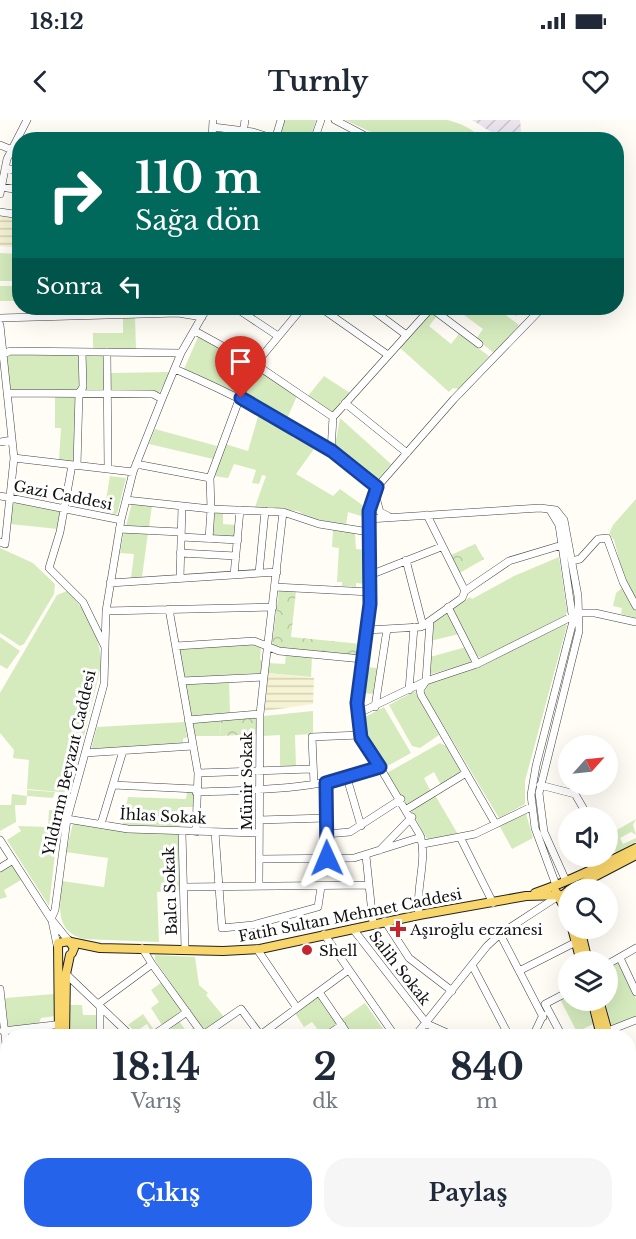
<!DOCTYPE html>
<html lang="tr">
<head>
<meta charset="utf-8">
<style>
  body { margin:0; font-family:"Libre Baskerville",serif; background:#f6f6f7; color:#1f2937; height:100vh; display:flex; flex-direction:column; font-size:22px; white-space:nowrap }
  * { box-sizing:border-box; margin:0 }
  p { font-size:20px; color:#747a83 }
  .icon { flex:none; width:33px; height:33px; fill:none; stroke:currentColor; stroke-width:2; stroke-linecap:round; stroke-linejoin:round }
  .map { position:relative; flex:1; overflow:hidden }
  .panel { position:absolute; left:0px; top:909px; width:636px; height:210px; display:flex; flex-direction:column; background:#fff; border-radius:24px 24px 0 0; box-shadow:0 6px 24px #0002 }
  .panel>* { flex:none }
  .guide { position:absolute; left:12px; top:12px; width:612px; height:183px; border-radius:24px; box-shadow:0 6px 24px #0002; background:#00695c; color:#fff; overflow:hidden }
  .needle { width:39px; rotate:63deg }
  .buttons { position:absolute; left:558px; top:615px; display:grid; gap:12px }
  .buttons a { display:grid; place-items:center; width:60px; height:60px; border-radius:50%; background:#fff; box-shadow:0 6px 24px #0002; font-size:30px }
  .pin { position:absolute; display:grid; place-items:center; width:51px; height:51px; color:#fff; margin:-62px -26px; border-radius:50% 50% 50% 0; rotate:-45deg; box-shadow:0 0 6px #0007 }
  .pin .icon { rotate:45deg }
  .me { position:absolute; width:66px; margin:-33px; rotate:359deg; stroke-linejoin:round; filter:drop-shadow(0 0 4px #0008) }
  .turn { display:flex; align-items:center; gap:21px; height:126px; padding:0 24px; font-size:27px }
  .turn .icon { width:78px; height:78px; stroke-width:2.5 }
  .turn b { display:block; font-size:42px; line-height:51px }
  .then { display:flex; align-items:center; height:57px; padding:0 24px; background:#0003; gap:12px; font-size:22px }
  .eta { display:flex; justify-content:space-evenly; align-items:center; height:102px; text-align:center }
  .eta b { font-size:36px; font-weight:800; line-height:42px }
  .button { display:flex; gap:12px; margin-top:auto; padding:12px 24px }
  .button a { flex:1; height:69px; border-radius:24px; background:#2563eb; color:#fff; font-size:24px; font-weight:800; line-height:69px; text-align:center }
  .button a+a { background:#f6f6f7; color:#1f2937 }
  .status { display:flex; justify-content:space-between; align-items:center; height:42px; padding:0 30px; background:#fff; direction:ltr }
  .status svg { height:16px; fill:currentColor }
  header { display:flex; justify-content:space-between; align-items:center; height:78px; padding:0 24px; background:#fff; font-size:27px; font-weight:800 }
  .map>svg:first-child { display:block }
  .industrial { fill:url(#industrial-furrows) }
  .farmland { fill:url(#farmland-rules) }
  .grass { fill:#d5ebbd }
  .park { fill:url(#park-crowns) }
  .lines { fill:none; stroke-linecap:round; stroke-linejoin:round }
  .minor-casing { stroke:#444; stroke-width:8 }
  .major-casing { stroke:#222; stroke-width:10 }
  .minor { stroke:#fff; stroke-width:7 }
  .major { stroke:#f9d66b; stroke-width:8 }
  .route-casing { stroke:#184099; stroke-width:15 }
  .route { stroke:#2563eb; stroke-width:10 }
  .poi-dot { fill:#c4262e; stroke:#fff; stroke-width:2 }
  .labels { text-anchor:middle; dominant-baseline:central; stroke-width:6; stroke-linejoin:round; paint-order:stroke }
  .street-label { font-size:15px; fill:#111; stroke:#fff }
  .poi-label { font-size:15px; fill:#111; stroke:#fff; text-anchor:start }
</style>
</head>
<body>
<div class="status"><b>18:12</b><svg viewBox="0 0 49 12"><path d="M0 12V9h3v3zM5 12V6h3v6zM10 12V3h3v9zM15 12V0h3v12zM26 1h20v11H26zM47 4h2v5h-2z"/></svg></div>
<header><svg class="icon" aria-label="back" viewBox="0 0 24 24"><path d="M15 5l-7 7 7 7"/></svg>Turnly<svg class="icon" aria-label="heart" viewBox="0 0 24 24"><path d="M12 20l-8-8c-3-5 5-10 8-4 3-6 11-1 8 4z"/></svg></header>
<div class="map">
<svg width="636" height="1119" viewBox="0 0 636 1119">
  <defs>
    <pattern id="industrial-furrows" width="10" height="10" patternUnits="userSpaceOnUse" patternTransform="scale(1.5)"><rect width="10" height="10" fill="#eee6ef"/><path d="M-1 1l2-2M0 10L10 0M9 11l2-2" fill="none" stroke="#cbc4cc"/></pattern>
    <pattern id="farmland-rules" width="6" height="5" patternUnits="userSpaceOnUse" patternTransform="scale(1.5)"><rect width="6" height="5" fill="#f6f3d4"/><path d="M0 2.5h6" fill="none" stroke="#d2cfb5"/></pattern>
    <pattern id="park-crowns" width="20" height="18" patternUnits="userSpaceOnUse" patternTransform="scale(1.5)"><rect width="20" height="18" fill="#d5ebbd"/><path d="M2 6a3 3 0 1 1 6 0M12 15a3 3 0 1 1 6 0" fill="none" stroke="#b6c8a1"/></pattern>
  </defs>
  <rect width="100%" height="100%" fill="#fffdf5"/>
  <path class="industrial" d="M472,0H520L522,19H502Z"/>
  <path class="farmland" d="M0,95L19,98V128L0,126Z
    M268,553L314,558L313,584L265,591Z"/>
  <path class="grass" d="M284,0H316L310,19L278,18Z
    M345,0H448C460,4 474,8 480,19H386Z
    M0,133L19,134V161H0Z
    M0,166H19V181H0Z
    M464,188H496L519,205L494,233L476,219L483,209L460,192Z
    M430,192L436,197L429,206L451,224L459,214L489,236L459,269L453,268L449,272L399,227Z
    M135,197L136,229H93V213H123V198Z
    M198,217L250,245L236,273L184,249Z
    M12,233H78L81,236V266L78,271H10L7,236Z
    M86,234H105L106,270L86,271Z
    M255,248L297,276L286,301L243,276Z
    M170,252L159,273L111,272V253Z
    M324,256L350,273L332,294L308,276Z
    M55,275L76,276L74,342L59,340L61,308H55Z
    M259,293L292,312V317L314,329L296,354L333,376L340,369L365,387L364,397L348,392L346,405L309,398L298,391L255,387L266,356L262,355L259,364L252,363L256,350L234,344L228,358L214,356L225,324L248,331Z
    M340,298L391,344L377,360H373L338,330L335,326Z
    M155,309L217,326L213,339L149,324Z
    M110,356L126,358L117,394L104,392Z
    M636,379V479L625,462L614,420L609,414L613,405Z
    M13,382L61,392L58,409L10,404Z
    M132,383L152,385L149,408L126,406Z
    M213,392H223V404L235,405L234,418L212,416Z
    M333,410L355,413L356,429L366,430L367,464L356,463V467L342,466V462H337L339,428L332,427Z
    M124,411L148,413L142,457L131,458L134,434L120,433Z
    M0,428L33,443L55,464L54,474L24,524L20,526L0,513Z
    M559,437L567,491L566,495L482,538L477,536L452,489L470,477L472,479L514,456Z
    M623,467L636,489V498L621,494L622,488L613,486L616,473Z
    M67,471C88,492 101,517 101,546L70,673L27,669L29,640L13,638L14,630L0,613V573L57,475Z
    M448,492L459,514L430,521L431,504Z
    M564,503L567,505L525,661V684L499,698L424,573L429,564L477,548Z
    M0,517L20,531L7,549L0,545Z
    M251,523L261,526L260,539L264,542L261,553L184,558L179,529Z
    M466,527L473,541L470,543L428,555L430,537Z
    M286,534L312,537L311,557L268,553V543L285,544Z
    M364,547L378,548L374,574L361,573Z
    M229,561L230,593L190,597L185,563Z
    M415,571L439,615L420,628L412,626L389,585Z
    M384,587L411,633L384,648L365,615L363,598Z
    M313,591V614L295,615L296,646H280V615L263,616L264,596Z
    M220,600L221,616H195L193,602Z
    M185,602L187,617L183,619V623L91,630L97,607Z
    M440,623L446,626L461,652L441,665L434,652L424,658L431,672L408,686L387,653Z
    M27,670L55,672L53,678L27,676L26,685H15L16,702L0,711V685H11L12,674L27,676Z
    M187,671H194V687H180V708L122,706L128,677L186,679Z
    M435,675L459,716L427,719L411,690Z
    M49,690L65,691L57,716L49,786L7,720L21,711L18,706L48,707Z
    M525,690L533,718L512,729L498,703Z
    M636,699L633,705L636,715L631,712L620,718L623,724L636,718V722L617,732L610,729L608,715Z
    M73,703L128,711L180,714L181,770L157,772L159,822L84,819C54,811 60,786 62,761L104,767L108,738L66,732Z
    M12,745L21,760L4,770L7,777L0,779V752Z
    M155,835L195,837L199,865L208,873L206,875L224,897L204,911L155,840Z
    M618,842L636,879V898L612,907L605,881L608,880V849Z
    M162,862L182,890L162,905L151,888L159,882L151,870Z
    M54,874L55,896L41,898L39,903L8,908L5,878Z
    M319,875L338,903L322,915L312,902L304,907L295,893Z
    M568,875V880L586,881L593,904L577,912L560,879Z
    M365,883L388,916H353L342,899Z
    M68,885H82L83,895H98V916H68Z
    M143,894L154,910L143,916L151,911L147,904L138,910L140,916L128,905Z
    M179,901L187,912L194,907L201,916H176L170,907Z
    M636,934V984L630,982L628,936Z"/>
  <path class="park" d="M475,424L484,439L458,454L451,435Z
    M279,470L296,471L291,517L361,524L359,536L274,528L272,525Z
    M257,598L256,614L221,616L220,600Z
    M0,1028L7,1030L3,1046L7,1047L8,1112H38L35,1119H0Z"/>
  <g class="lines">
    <defs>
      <path id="minor" d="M335,0L373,20
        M213,7L253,12L275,19
        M212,20L213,0
        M242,20L245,0
        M275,20L281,0
        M314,20L321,0
        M0,25L12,30
        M5,48L20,51
        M1,67L20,70
        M0,74L7,39L27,0
        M0,92L20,95
        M236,188L278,216
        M321,188L388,235
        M370,188L405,214
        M431,188L479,224
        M511,188L516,191
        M0,198L178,193L202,197
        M0,205L14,338L5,424L0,422
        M195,211L255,244L333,297
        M107,232L108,349
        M0,236L10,231L181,233
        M175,249C247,280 315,316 377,367
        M8,273L153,274L162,279
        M345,283L407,333
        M0,322L12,320
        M331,331L333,297L431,188
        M14,338L133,352
        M136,344L210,358
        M72,345L60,412L49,448L83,482L105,527
        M77,346L79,273L83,267L82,232
        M375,374L380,392L388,396
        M0,376L121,400
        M126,380L211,389L283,392L319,404L369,412
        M550,390L559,405L573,501L536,646L531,675L535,708L556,765
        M427,395L465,471
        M369,399L540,388L556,390L564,400L578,476L579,511L539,673L544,712L566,761
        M119,409L180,412
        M181,417L238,420
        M209,419L211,389L210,358L240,277L253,247L302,188
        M180,433L236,436
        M406,440L423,506
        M572,441L580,439L598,419L607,418L623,462L636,486
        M259,453L265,391
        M234,455L240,390
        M370,455L441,427
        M180,458L182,386
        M110,463L277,452
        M275,467L370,472
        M169,489L198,653L196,712
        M106,491L273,487
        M430,501L426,561L420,570L421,575L495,703
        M367,510L421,507L462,478L465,471L509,441L562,425
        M176,526L254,521L279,531L362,539
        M477,544L579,493H595L636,502
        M182,561L264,557L283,392
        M409,570L414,507
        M375,587L387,509
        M357,594L426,561L477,544L448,487
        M188,600L260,594
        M85,633L193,626
        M198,653L311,649
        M347,658L361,706
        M326,663L327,738
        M314,664L312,617L360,615
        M113,665L196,669
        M540,665L575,674L589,698
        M196,672C258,670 322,670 380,647
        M407,689L466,653
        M67,699L128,709L259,713
        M259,700L326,698
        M101,704L123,631
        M182,712L185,829
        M215,712L222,808L253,805L318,787L321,767
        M326,714L350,712L401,679
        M461,719L493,783
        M0,720L51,799L69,821
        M423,724L475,714L531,687
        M380,730L412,697
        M366,736L373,803
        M259,739L354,738L421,717
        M0,748L13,740
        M259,766L260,594L264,557
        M184,767L368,765
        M419,795C415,768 428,741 420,715L359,612L357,570L370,484V381L377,367L454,279L540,190
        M51,799L55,790L67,699L104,564L106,491L121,400L133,352L162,279L181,233L207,188
        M52,801L57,825
        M385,801L409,838L452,871
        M353,809L427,904L454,916
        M324,814L395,916
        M500,814L543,897
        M257,829L297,888
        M620,838L636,872
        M152,844L204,916
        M608,844L636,828
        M472,845L509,916
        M519,851L576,822
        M66,854L131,916
        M0,869L8,943
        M319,872L349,916
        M98,884L152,844L142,828
        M545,884L562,916
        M545,884L568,872
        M3,911L63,904
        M608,911L636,900
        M203,915L241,889L261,916
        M100,916V886
        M152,916L187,892
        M259,916L347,851
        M326,916L342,905
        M415,916L487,826L500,814L560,775
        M533,916L543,895
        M0,962L8,960
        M0,1003L8,1006
        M81,1112L99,1119
        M154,1112L166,1119
        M206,1112L214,1119
        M249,1112L256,1119
        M288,1112L295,1119
        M369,1112L374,1119
        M403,1112L407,1119
        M435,1112L439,1119
        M464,1112L467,1119
        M510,1112L514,1119
        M552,1112L555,1119
        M584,1112L588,1119
        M623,1112L626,1119
        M335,1118L354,1112
        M121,1119L126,1112
        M492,1119L500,1112
        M597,1119L613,1112"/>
      <path id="major" d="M569,770L636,735
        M556,772L568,794
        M535,773C570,761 602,745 636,728
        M572,808L581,842
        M580,808L588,842
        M71,822L100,828L223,831L260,829L419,795L526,776L563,775L568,771
        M592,880L601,916
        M599,880L609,916
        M59,916L58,823L69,821L74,828L72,833
        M65,916L66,854L70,835
        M628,986L636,1013
        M628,1016L636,1042
        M42,1119L44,1112"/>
    </defs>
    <use href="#minor" class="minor-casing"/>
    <use href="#major" class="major-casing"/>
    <use href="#minor" class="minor"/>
    <use href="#major" class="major"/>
  </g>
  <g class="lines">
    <defs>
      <path id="route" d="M241,278L332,331L377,367L369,391L370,484L357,583L361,618L380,647L326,663L327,738"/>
    </defs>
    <use href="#route" class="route-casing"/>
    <use href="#route" class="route"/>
  </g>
  <g class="poi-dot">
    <path d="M395 800h6v6h6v6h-6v6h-6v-6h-6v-6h6z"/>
    <circle cx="307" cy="830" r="6"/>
  </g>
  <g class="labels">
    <g class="street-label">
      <text transform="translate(63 375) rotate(11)">Gazi Caddesi</text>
      <text transform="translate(69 643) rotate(-77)">Yıldırım Beyazıt Caddesi</text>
      <text transform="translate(246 661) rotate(-90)">Münir Sokak</text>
      <text transform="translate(163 696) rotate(3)">İhlas Sokak</text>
      <text transform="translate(170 771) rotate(-92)">Balcı Sokak</text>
      <text transform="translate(350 795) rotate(-11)">Fatih Sultan Mehmet Caddesi</text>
      <text transform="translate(400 848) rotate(52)">Salih Sokak</text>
    </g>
    <g class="poi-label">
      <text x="410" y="809">Aşıroğlu eczanesi</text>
      <text x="319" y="830">Shell</text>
    </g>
  </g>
</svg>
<div class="buttons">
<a><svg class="needle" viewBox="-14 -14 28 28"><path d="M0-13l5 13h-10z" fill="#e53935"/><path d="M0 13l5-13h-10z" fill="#747a83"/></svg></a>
<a><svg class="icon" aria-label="sound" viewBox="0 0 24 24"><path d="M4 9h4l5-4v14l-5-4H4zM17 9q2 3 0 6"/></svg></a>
<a><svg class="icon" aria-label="search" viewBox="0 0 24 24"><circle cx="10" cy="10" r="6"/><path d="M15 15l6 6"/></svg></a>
<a><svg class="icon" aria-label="layers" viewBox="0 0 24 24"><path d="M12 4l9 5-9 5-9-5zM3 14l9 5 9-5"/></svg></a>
</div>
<div class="pin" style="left:241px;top:278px;background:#d93025"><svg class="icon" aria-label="arrive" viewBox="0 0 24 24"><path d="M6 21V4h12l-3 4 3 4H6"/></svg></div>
<svg class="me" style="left:327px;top:738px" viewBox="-20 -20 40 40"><path d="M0-17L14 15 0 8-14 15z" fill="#2563eb" stroke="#fff" stroke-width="4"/></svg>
<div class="guide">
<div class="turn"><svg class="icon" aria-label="right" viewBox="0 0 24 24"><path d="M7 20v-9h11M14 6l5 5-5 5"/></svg><div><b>110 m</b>Sağa dön</div></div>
<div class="then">Sonra<svg class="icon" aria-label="left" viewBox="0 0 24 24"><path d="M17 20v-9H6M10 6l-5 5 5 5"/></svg></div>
</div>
<section class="panel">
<div class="eta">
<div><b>18:14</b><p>Varış</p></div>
<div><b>2</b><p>dk</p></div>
<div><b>840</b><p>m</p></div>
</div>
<div class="button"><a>Çıkış</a><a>Paylaş</a></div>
</section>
</div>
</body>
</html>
